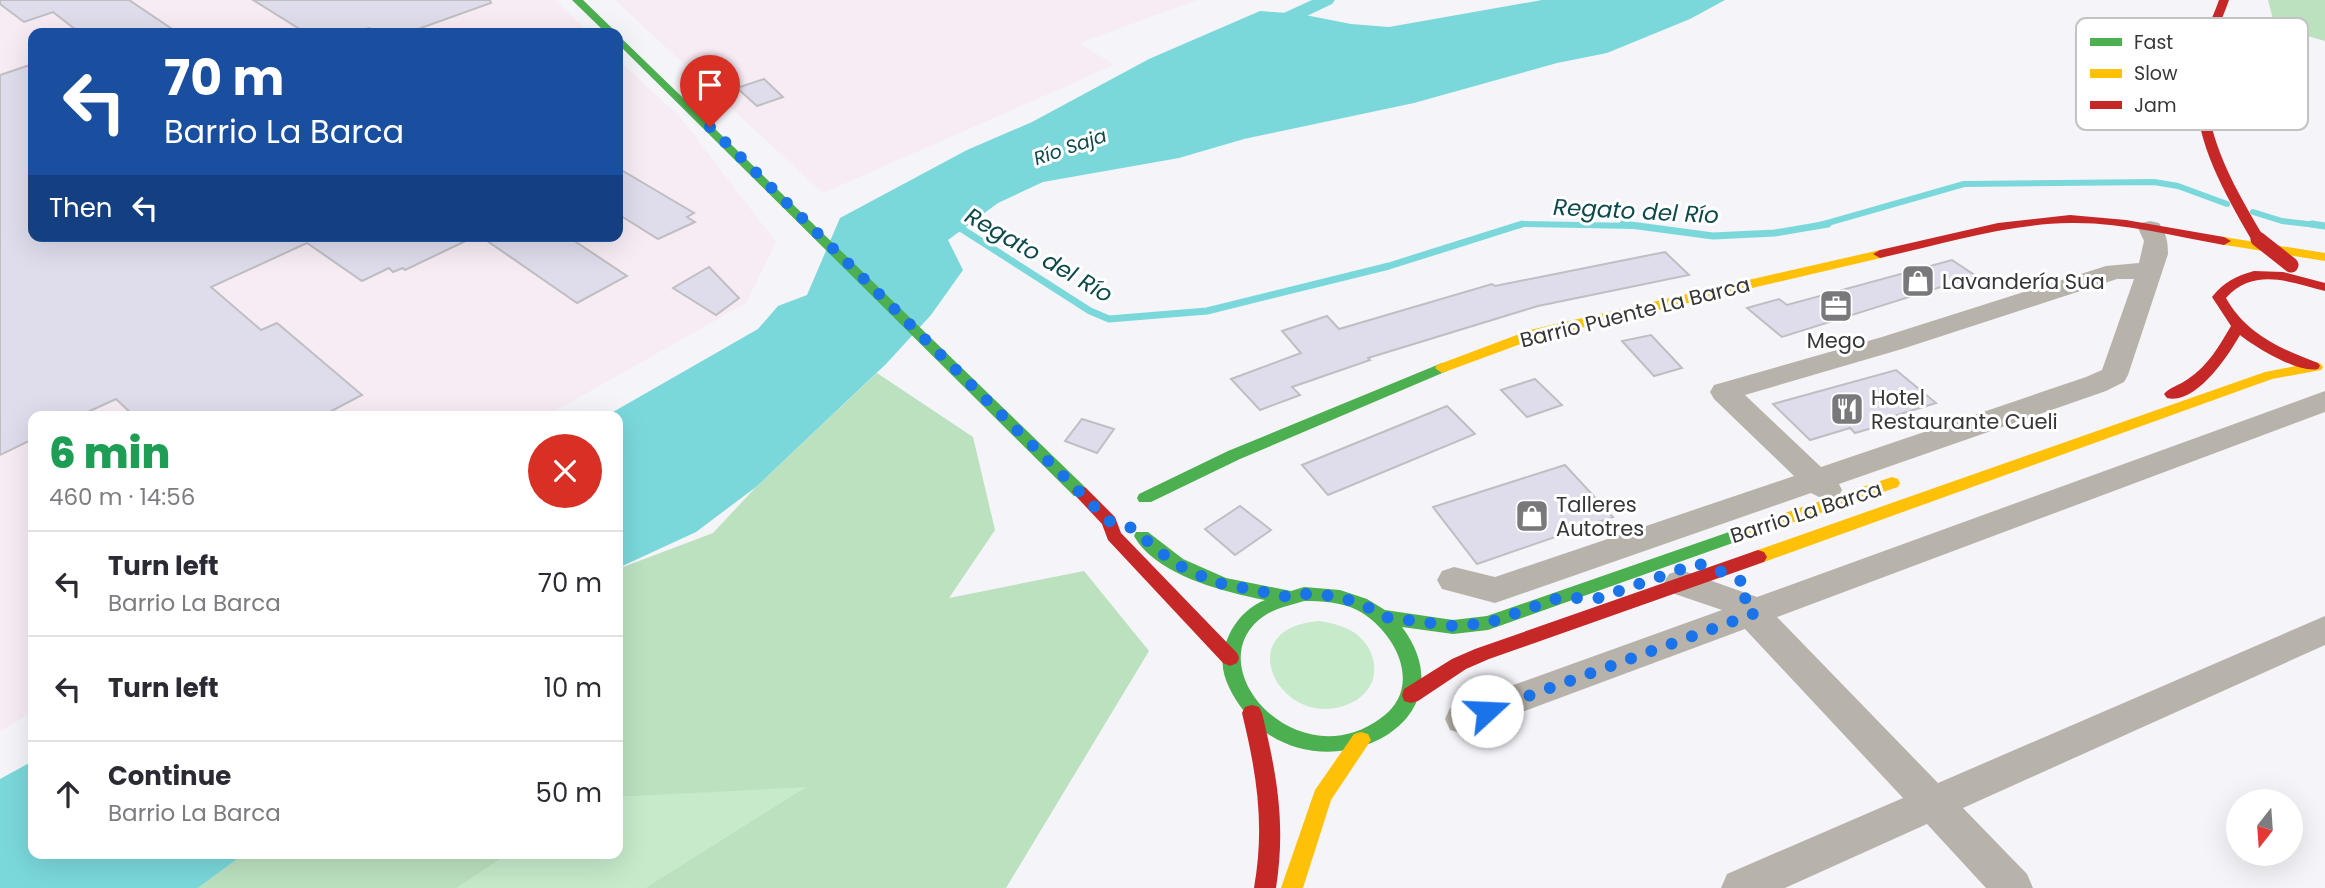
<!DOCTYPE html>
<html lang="en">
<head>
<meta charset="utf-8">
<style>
  body { margin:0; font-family:Poppins,sans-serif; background:#f2f2f3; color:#2b2b33; height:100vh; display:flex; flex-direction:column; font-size:26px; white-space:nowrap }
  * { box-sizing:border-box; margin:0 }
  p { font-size:23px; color:#7c7c81 }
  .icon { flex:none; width:38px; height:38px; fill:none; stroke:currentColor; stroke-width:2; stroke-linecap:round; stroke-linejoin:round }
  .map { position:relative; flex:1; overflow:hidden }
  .side { position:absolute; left:28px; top:411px; width:595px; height:448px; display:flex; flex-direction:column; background:#fff; border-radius:14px; box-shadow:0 7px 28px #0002 }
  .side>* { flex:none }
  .hud { position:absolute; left:28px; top:28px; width:595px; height:214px; border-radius:14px; box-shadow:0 7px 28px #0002; background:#1a4fa0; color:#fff; overflow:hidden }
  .needle { width:46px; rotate:197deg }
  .buttons { position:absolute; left:2226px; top:789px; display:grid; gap:14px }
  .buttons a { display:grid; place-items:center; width:77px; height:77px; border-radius:50%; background:#fff; box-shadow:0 7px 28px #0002; font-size:35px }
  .pin { position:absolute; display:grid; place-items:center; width:60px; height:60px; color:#fff; margin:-72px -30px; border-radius:50% 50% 50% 0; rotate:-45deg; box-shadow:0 0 7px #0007 }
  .pin .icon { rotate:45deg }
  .me { position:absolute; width:77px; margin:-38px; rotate:70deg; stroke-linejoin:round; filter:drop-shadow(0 0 5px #0008) }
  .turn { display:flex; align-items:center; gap:24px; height:147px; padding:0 21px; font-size:32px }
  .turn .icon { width:91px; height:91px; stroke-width:2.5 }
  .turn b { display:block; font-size:49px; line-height:60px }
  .then { display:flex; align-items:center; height:66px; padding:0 21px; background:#0003; gap:14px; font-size:26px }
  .round { display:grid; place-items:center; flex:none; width:74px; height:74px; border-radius:37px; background:#f2f2f3 }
  .head { display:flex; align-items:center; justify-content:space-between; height:119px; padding:0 21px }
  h1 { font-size:42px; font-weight:800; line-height:52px; color:#1e9e55 }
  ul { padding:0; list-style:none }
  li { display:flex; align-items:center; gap:21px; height:105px; padding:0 21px; border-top:2px solid #e1e1e2 }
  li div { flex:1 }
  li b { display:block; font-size:26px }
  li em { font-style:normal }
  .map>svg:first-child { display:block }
  .industrial { fill:#f7ebf4 }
  .green { fill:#c6eaca }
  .forest { fill:#bbe1bf }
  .water { fill:#7ad8db }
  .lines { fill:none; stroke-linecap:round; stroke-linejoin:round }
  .stream-far1 { stroke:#7ad8db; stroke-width:6 }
  .stream { stroke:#7ad8db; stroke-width:7 }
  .canal { fill:#7ad8db; fill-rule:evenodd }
  .building { fill:#dfddec; stroke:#bfbfc2; stroke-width:2 }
  .street { fill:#b8b3aa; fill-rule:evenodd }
  .fast { fill:#4caf50; fill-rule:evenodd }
  .slow { fill:#ffc107; fill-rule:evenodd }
  .jam { fill:#c62828; fill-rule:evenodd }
  .jam-bridge { stroke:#c62828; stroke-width:15 }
  .route { stroke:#1a73e8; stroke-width:12; stroke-dasharray:0 21.6 }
  .labels { text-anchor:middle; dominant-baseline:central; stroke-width:6; stroke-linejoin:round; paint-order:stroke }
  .far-water-label { font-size:19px; font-style:italic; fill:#0d494a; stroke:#fff }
  .poi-label { font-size:21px; fill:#373739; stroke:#fff; text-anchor:start }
  .street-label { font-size:21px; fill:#373739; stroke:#fff }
  .water-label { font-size:23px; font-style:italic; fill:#0d494a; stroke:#fff }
  .key { fill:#fff; stroke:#c3c3c4; stroke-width:2 }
  .key-label { font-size:19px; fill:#373739 }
</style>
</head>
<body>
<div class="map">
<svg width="2325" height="888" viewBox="0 0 2325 888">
  <rect width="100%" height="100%" fill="#f4f4f9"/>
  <path class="industrial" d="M0,0H555L589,33H33V236H618V60L679,116L776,242L746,303L546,416H33V712L0,731Z
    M615,0H1197L1079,43L1114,65L823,193Z"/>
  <path class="green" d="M1319,621C1332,623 1344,626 1355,633C1381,652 1382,689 1351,703C1282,735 1226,628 1319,621Z
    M808,786L645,888H457L508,854H618V797Z"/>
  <path class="forest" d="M2268,0H2325V41L2275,27Z
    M877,373L973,437L995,530L949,598L1084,571L1149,651L1006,888H645L806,787L618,797V569L713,533L756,487Z
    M244,854H508L457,888H198Z"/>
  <path class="water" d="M1542,0H1725L1690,19L1607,53L1557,63L1414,103L1244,139L1179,158L1043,182L998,203L948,240L963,270L931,315L886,364L756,487L696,532L618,568V416H606L758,329L778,306L807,295L840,218L967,150L1032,122L1149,59L1260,11L1300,14L1351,24L1389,27Z
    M33,761V854H244L198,888H0V779Z"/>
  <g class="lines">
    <path class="stream-far1" d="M2253,212L2282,221L2325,226
      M1516,226L1523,224L1637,226
      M1817,226L1964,184L2154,182L2178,186L2227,204"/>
    <path class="stream" d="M1623,224L1713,236L1775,233L1828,224
      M2312,224L2325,226
      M952,226L962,229L1090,311L1109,319L1207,311L1389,266L1522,224"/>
    <path class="canal" d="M1312,0H1335L1332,4L1269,34H1255L1253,30L1255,26Z"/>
  </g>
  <path class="building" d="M0,0H129L178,33H80L53,12L24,22L0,4Z
    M253,0H490L491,3L407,33H378L369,28L354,33H306Z
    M33,64V236H476L405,270L403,268L393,272L389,268L362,281L307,243L211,287L261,330L277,323L362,395L322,416H134L116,399L79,416H33V439L0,455V75Z
    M764,79L783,97L757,106L737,88Z
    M618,168L694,213L687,217L695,222L658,239L618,214Z
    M480,236H567L627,276L577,303Z
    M1665,252L1689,275L1538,306L1368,358L1370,360L1292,387L1300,395L1260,410L1231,379L1301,353L1282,331L1327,316L1339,329L1492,284L1495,286Z
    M1952,260L1976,276L1782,337L1747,308L1779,299L1787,305Z
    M709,267L739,298L716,315L673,288Z
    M1651,335L1682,368L1654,376L1622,341Z
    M1896,370L1936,403L1897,415L1903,419L1855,433L1850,428L1810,440L1773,404Z
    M1535,379L1562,405L1527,417L1501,390Z
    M1447,406L1475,434L1328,495L1302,465Z
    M1082,419L1114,429L1097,453L1065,441Z
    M1565,465L1613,517L1477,564L1433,507Z
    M1240,506L1271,530L1235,555L1205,529Z"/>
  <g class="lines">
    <path class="street" d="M2150,221L2159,223C2166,233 2168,241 2168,254L2128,375L2124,382L2106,391L1839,484L1842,490L1838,498L1827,501L1811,493L1495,603L1442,589L1437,580L1442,571L1454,567L1495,577L1794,476L1714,399L1710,392L1714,385L1882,337L2106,266L2139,263L2144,241L2138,228L2141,223ZM2117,279H2134L2102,370L2086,377L1821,467L1745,395L1902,349Z
      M2325,391V412L1777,617L1938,783L2325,616V645L1963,808L2027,874L2033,888H1986L1927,824L1785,888H1721L1727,874L1903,798L1745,629L1463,734L1450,730L1445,719L1450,708L1722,610L1669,592L1664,583L1669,574L1681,570L1757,597Z"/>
    <path class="fast" d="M572,0H583L617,33H606Z
      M618,35L1086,488L1088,492L1086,496H1074L618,44Z
      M1442,363L1447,365L1449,368L1447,371L1240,459L1151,502H1139L1137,498L1139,494L1228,451Z
      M1752,524L1758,526L1760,530L1758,534L1488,630L1453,634L1402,627C1478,729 1311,801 1243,710C1232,695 1220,675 1223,656C1226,632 1242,609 1265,600C1224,592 1156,575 1134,536L1136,532H1148L1183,559L1226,578L1291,591L1304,587L1340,590L1367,599L1385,610L1453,620L1487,616ZM1304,601C1322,601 1341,602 1357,610C1395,630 1425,687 1381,718C1296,781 1194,664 1264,616C1276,608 1291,605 1304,601Z"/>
    <path class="slow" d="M2224,237L2325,253V261L2219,244L2217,241Z
      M1880,250L1885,251V257L1534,339L1442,373L1435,368L1437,365L1530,330Z
      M2316,362L2321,364L2323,367L2321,370L2272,379L1764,562H1752L1749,557L1752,552L2265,372Z
      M1892,477L1898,479L1900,483L1898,487L1752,536L1746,534L1744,530L1746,526Z
      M1361,732L1368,734L1371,740L1331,800L1303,888H1281L1315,790L1354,734Z"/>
    <path class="jam" d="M2219,0H2229C2222,20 2212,40 2208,62C2198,127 2233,185 2265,239L2258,243L2251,239C2220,185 2186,126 2198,61C2201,40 2212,20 2219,0Z
      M2070,215L2126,220L2224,237L2231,241L2224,245C2173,236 2122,222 2070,223C2006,224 1942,244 1880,258L1873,254L1880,250L1998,223Z
      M2254,271L2283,272L2325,283V291C2290,282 2254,267 2226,298C2246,334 2281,349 2318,363L2320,366L2318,369C2299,374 2255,347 2240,335C2228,356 2196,405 2167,398L2164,394C2170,387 2180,385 2188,379C2208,366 2219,346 2231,326L2212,297C2224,282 2236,276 2254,271Z
      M1080,486L1086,488L1115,517L1121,533L1237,653L1239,658L1237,663L1230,666L1223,663L1108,540L1102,524L1072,492L1074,488Z
      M1758,550L1764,552L1767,557L1764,562L1489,659L1466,669L1418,701L1411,703L1404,701L1402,695L1404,689L1452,659L1475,649Z
      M1252,705L1259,707L1262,713C1277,775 1286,824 1276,888H1254C1265,825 1257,775 1242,713L1245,707Z"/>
    <path class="jam-bridge" d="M2258,239L2291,265"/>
  </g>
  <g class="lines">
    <path class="route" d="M710,127L1109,521L1130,527L1174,563L1214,582L1288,597L1304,594L1338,596L1369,608L1383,617L1453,626L1488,623L1558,598H1599L1696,564L1707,565L1745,583L1748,594L1742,603L1753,614L1487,711"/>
  </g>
  <defs>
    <symbol id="shop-square" viewBox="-11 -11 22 22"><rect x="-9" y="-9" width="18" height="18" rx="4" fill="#79797c" stroke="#fff"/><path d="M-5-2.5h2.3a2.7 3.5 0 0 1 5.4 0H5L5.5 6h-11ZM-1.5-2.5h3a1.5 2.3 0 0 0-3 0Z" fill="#fff"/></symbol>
    <symbol id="office-square" viewBox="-11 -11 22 22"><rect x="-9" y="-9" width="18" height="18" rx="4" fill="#79797c" stroke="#fff"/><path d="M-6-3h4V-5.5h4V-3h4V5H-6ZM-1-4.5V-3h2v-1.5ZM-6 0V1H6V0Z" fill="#fff"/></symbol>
    <symbol id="restaurant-square" viewBox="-11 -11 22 22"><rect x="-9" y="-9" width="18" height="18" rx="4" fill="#79797c" stroke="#fff"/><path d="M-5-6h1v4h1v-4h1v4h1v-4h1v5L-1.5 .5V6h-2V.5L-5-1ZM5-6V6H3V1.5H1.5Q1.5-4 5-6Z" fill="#fff"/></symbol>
  </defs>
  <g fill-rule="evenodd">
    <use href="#shop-square" x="1899" y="262" width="38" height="38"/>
    <use href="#office-square" x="1817" y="287" width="38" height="38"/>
    <use href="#restaurant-square" x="1828" y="390" width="38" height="38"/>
    <use href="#shop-square" x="1513" y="497" width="38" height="38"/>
  </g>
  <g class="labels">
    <g class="far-water-label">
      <text transform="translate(1070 147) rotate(-19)">Río Saja</text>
    </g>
    <g class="poi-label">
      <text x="1942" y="281">Lavandería Sua</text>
      <text x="1836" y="340" text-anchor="middle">Mego</text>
      <text x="1871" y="397">Hotel<tspan x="1871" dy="24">Restaurante Cueli</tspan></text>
      <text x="1556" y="504">Talleres<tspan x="1556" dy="24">Autotres</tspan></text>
    </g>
    <g class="street-label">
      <text transform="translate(1635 312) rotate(-14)">Barrio Puente La Barca</text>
      <text transform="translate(1806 512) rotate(-18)">Barrio La Barca</text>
    </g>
    <g class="water-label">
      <text transform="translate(1636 211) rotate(3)">Regato del Río</text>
      <text transform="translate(1039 255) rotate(30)">Regato del Río</text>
    </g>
  </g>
  <rect x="2076" y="18" width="232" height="112" rx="10" class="key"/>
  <rect x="2090" y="38" width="32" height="8" fill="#4caf50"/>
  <rect x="2090" y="69" width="32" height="9" fill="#ffc107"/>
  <rect x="2090" y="101" width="32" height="8" fill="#c62828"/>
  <g class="key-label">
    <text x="2134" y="49">Fast</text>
    <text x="2134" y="80">Slow</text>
    <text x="2134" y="112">Jam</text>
  </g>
</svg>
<div class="buttons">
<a><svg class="needle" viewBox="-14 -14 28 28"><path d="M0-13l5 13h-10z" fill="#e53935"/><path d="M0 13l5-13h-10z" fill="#7c7c81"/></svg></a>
</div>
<div class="pin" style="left:710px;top:127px;background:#d93025"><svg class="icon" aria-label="arrive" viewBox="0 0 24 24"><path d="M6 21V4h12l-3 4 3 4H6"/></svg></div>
<svg class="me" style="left:1487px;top:711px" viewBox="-20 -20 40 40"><circle r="19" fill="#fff"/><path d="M0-13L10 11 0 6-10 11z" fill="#1a73e8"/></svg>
<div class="hud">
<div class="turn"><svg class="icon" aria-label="left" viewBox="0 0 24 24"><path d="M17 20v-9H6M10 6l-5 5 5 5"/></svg><div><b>70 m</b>Barrio La Barca</div></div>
<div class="then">Then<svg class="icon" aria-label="left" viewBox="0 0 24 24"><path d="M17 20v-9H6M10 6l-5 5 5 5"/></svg></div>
</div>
<section class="side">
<div class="head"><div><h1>6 min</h1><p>460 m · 14:56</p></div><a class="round" style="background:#d93025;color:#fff"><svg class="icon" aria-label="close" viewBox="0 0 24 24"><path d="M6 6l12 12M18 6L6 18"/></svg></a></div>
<ul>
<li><svg class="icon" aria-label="left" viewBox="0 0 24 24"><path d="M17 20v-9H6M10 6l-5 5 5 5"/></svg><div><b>Turn left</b><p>Barrio La Barca</p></div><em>70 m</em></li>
<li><svg class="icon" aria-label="left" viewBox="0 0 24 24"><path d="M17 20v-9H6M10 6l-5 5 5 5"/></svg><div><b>Turn left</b></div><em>10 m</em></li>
<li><svg class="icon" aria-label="ahead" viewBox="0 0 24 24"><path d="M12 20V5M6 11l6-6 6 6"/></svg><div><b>Continue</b><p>Barrio La Barca</p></div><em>50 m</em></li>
</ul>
</section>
</div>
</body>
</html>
